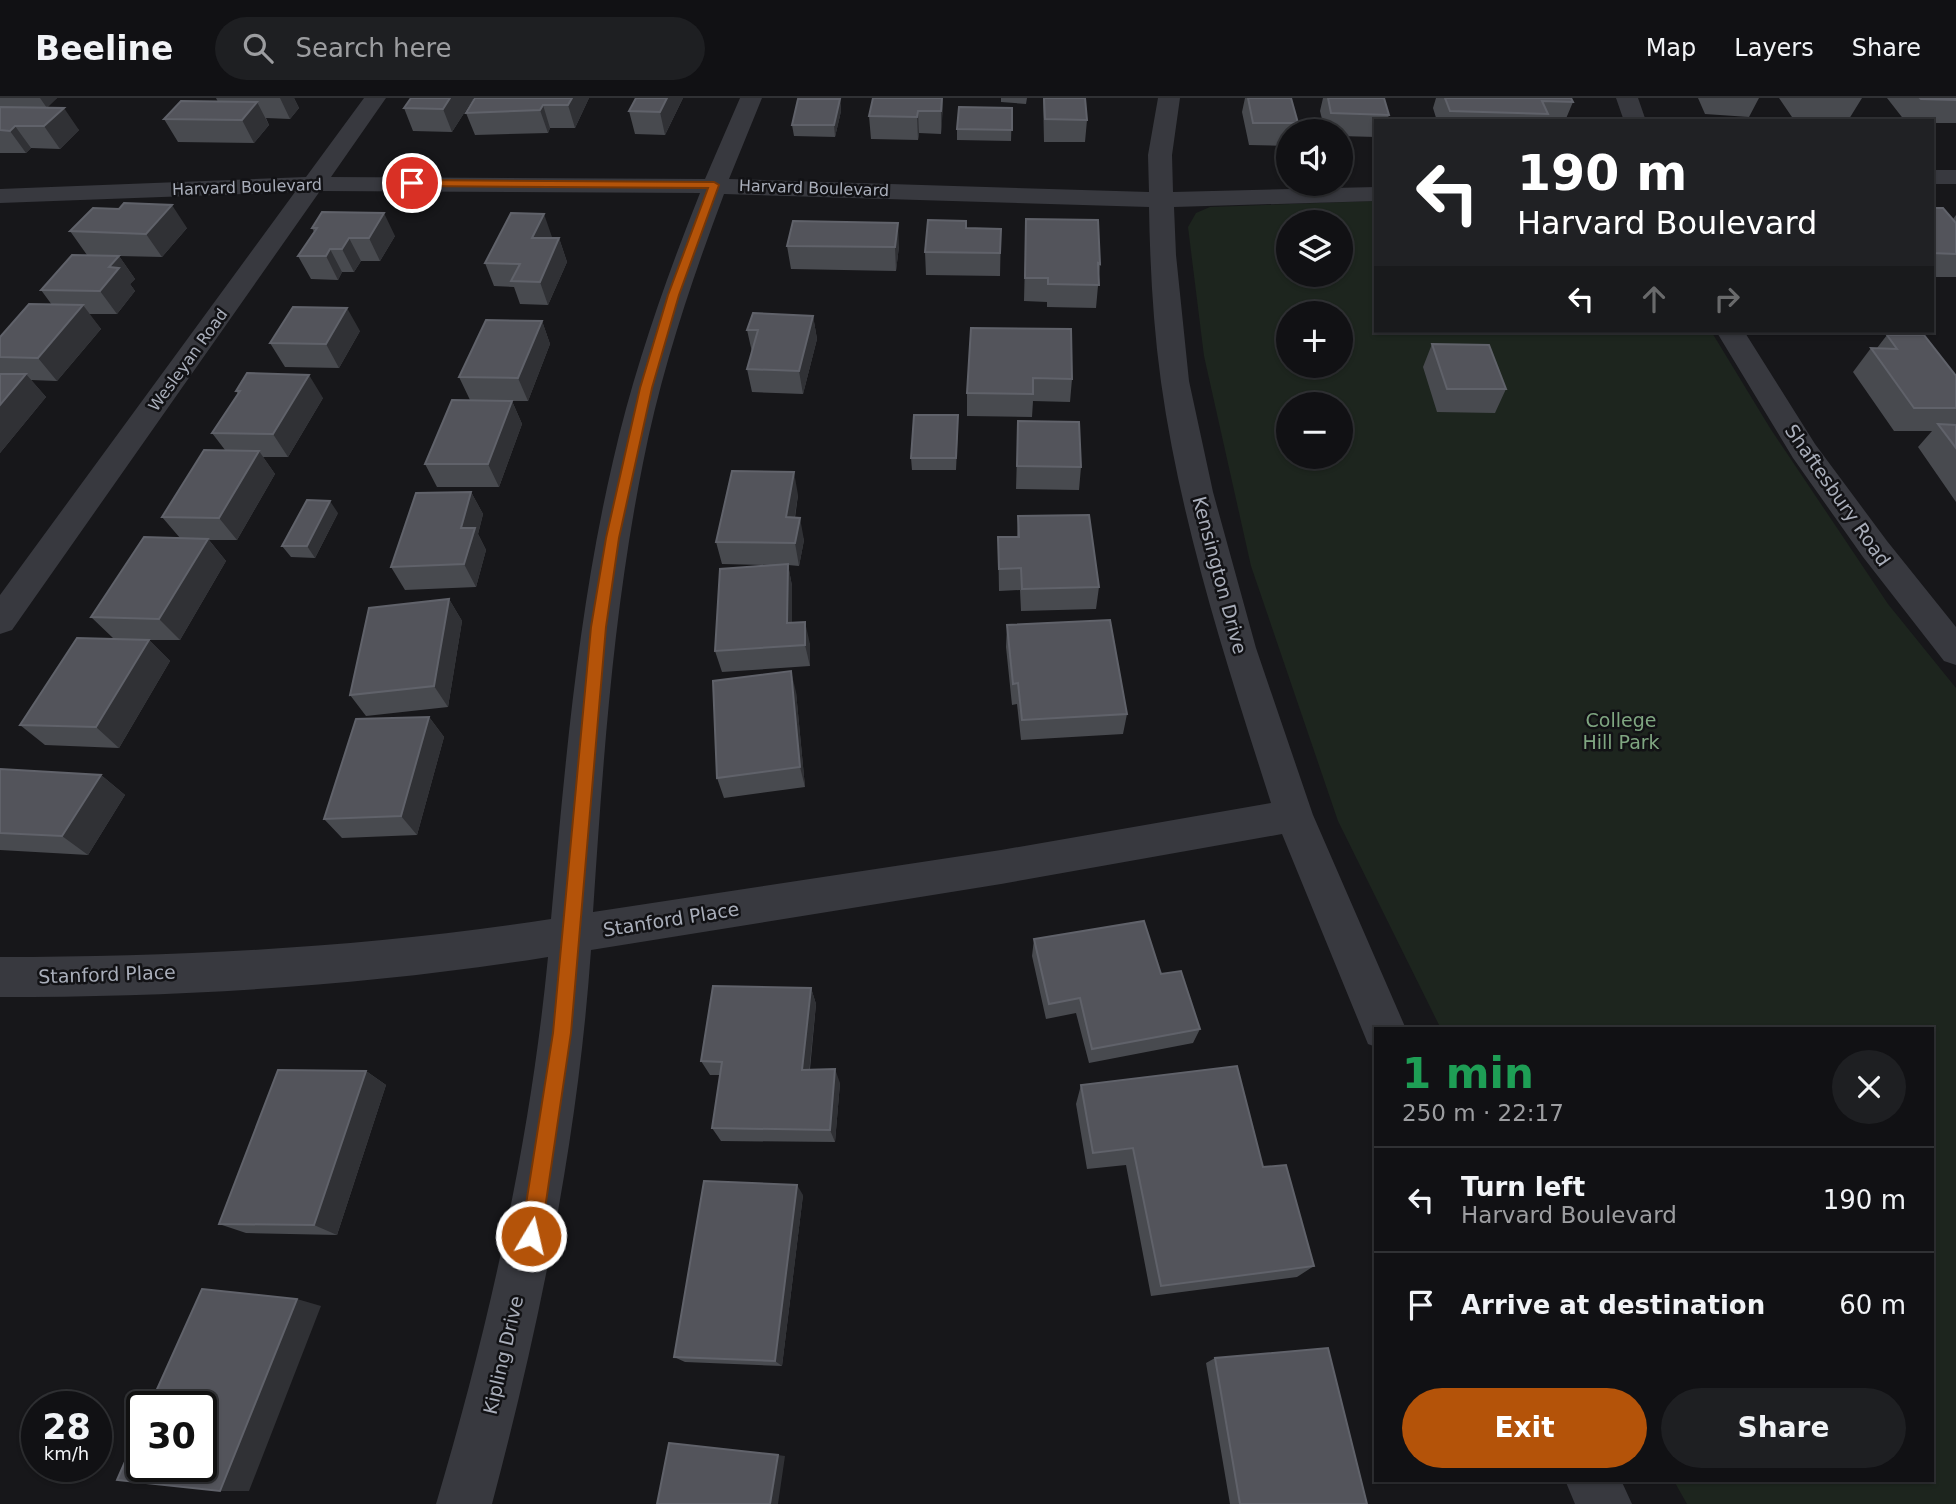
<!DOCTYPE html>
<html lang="en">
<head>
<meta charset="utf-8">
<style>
  body { margin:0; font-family:"DejaVu Sans",sans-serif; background:#1e1f22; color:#f1f3f6; height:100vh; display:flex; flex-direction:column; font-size:26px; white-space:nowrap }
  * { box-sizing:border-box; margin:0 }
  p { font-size:23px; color:#9c9da0 }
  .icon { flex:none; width:38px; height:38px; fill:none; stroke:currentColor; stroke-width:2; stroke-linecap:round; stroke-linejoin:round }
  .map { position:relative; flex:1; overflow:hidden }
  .side { position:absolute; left:1374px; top:929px; width:560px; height:455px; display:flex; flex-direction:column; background:#111114; border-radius:0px; box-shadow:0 2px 5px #0004,0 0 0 2px #303134 }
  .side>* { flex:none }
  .banner { position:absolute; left:1374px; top:21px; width:560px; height:214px; border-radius:0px; box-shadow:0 2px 5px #0004,0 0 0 2px #303134; background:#202124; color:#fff; overflow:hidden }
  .buttons { position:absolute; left:1276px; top:21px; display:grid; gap:14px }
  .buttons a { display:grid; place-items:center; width:77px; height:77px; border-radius:50%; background:#111114; box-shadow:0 2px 5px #0004,0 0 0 2px #303134; font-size:35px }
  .speed { position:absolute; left:21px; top:1293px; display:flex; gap:14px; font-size:35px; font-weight:700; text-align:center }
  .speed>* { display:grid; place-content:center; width:91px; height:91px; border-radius:50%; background:#111114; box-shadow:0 2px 5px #0004,0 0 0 2px #303134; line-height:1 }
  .speed small { font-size:18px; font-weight:400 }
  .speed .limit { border:4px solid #111; border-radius:10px; background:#fff; color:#111 }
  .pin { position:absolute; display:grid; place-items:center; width:60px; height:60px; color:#fff; margin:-30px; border:4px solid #fff; border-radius:50%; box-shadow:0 2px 7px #0007 }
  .me { position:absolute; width:77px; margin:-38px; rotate:9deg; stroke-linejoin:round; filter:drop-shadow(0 0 5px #0008) }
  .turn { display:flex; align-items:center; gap:24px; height:147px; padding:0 28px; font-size:32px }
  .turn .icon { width:91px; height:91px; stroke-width:2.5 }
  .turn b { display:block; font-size:49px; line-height:60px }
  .lanes { display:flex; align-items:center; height:66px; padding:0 28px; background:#0003; justify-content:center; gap:35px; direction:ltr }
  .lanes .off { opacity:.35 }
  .round { display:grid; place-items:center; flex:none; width:74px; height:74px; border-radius:37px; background:#1e1f22 }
  .headline { display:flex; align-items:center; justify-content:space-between; height:119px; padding:0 28px }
  h1 { font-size:42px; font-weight:700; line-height:52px; color:#1e9e55 }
  .button { display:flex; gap:14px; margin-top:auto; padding:14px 28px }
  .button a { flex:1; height:80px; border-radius:42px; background:#b45309; color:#fff; font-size:28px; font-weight:700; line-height:80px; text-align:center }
  .button a+a { background:#1e1f22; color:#f1f3f6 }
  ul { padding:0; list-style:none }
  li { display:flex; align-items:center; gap:21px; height:105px; padding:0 28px; border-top:2px solid #303134 }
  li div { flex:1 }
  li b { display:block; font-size:26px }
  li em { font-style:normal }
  header { display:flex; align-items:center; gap:42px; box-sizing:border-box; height:98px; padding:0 35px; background:#111114; border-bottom:2px solid #303134 }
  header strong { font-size:33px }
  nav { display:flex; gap:38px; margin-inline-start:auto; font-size:24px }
  .search { width:490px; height:63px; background:#1e1f22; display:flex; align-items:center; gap:18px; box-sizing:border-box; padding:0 24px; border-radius:38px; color:#9c9da0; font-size:26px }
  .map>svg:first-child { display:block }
  .green { fill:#1d251e; fill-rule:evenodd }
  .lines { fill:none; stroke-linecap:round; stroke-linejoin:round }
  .minor { fill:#38393f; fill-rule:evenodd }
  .wall { fill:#484a4f }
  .shaded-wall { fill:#303135 }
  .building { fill:#53545b; stroke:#60626a; stroke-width:2 }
  .route { fill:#b45309; stroke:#753606; stroke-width:2 }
  .labels { text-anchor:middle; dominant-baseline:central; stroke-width:5; stroke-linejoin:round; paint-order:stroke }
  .far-street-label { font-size:16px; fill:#a9aeba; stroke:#121215 }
  .street-label { font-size:19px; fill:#a9aeba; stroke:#121215 }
  .park-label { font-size:19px; fill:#7fa681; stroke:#121215 }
</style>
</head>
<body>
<header>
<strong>Beeline</strong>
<div class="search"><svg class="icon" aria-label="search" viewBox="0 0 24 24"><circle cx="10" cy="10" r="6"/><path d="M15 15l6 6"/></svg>Search here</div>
<nav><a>Map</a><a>Layers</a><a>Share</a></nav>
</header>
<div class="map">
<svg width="1956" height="1406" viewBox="0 0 1956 1406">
  <rect width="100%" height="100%" fill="#17171a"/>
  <path class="green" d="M1375,103L1376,233H1711L1770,330L1888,506L1956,590V1406H1687L1674,1383L1932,1382V931H1441L1338,723L1251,468L1204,258L1188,129L1196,115L1210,109ZM1288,124H1340V177H1288ZM1288,215H1340V268H1288ZM1288,306H1340V359H1288Z"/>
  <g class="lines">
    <path class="minor" d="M364,0H386L331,79L705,81L740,0H762L729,81L1149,94L1148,57L1158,0H1180L1172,57L1173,94L1376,89V103L1174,109L1176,157L1189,283L1213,394L1256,550L1313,717L1406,931H1376V949L1368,946L1282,736L1001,786L591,852C578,1040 540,1225 492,1406H436C489,1228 530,1045 548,859C367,888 183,899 0,899V859C184,859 369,849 551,821C565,667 578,513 613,363C634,271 665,183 700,95L320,93L12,532L0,536V497L295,94L0,105V91L306,79ZM724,96L1149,109C1150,167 1153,226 1161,284C1181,427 1227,567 1271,705L1001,752L593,814C603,664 613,514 643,365C661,273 691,184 724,96Z
      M1616,0H1638L1646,23H1624Z
      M1932,72H1956V86H1932Z
      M1716,233H1744L1815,346L1887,443L1956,529V567L1944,563L1863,459L1793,360Z
      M1565,1382H1621L1632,1406H1575Z"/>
  </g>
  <path class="wall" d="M0,0H57L47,9L79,32L60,51L31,50L26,55H0Z
    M216,0H294L299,10L290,21L266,20L269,27L254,45L178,44L164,21L218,4Z
    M411,0H472L473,1L452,34L413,33L404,10Z
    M589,0L575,30H550L548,35L475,37L466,15Z
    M683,0L665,37L635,36L629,13Z
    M802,0H836V1H840L841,13L835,39L794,38L792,27Z
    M873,0H943L941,36L919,35L918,42L871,41L869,18Z
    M1001,0H1027L1026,6L1001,4Z
    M1043,0H1085L1087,22L1085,44H1044Z
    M1245,0H1291L1298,25L1296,33H1288V48L1249,47L1242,14Z
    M1323,0H1384L1389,17L1387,23H1376V39L1340,38V33H1325L1320,13Z
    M1436,0H1571L1573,4L1565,23H1437L1433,10Z
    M1698,0H1759L1749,19L1705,16Z
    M1779,0H1862L1849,21L1834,20L1832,23L1794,22Z
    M1887,0H1956V25H1932V23H1905Z
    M1012,10L1011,43L957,42V31Z
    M1932,110L1953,121L1956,117V179H1932Z
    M1026,121L1100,166L1096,210L1047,209V204L1024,203Z
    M187,130L162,159L119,158L135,181L130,186L135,193L117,216H89L101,231L57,283L31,282L46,299L0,355V239L52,207L41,192L87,157L70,133Z
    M312,130L395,138L380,163H361L354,174H342L338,182L311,181L298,158L314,134Z
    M967,130L1001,131L1000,178L926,177L925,154Z
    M552,139L551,140H559L567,164L548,207L520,206L514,189L494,188L485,165Z
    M787,148H899L896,173L791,171Z
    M813,218L817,241L803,296L752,294L747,271L752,254L747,232Z
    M542,223L550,246L528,303H512L522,326L499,389H437L425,366L470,302L459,279Z
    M971,230L1072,281L1070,304L1033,303L1032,319L967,318V295Z
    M360,233L339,270L285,269L270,245Z
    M1887,237L1956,278V404L1918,349L1932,333H1894L1853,274L1871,250H1877Z
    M1432,246L1506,291L1495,315L1437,314L1423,269Z
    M236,293L323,300L288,359H263L275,376L237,442H209L226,463L180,542H149L170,563L119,650L45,647L20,627L113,540L91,519L180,440L162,419L225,352L212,335L238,296Z
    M1018,323L1081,369L1079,392L1016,391Z
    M958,329L956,372H912L911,360Z
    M471,394L483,416L478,436L486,452L476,489L405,492L391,469Z
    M798,397L795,420L804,442L799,468L788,467L792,488V525L810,546V568L722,574L715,553L770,467L722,466L716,444Z
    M338,415L315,460L291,459L282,448Z
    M1018,418L1099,489L1096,511L1021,513L1020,492L999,493L998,439H1017Z
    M449,501L462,523L448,609L366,618L350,597Z
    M1007,527L1127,616L1123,636L1021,642L1017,606L1012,607L1006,549Z
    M796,594L805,689L724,700L717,680Z
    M429,619L444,639L417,737L342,740L324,721Z
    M0,671L101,677L125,697L88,757L0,752Z
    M1034,841L1161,876L1200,931L1193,945L1089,965L1076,915L1046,921L1032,858Z
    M811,890L816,906L810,971L840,985L835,1044L721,1043L712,1030L720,977H710L701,963Z
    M366,973L386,987L337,1137L246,1135L219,1126Z
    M1081,987L1263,1069L1314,1168L1297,1179L1151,1198L1126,1067L1087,1071L1076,1006Z
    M803,1097L782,1268L685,1264L674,1259Z
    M1215,1260L1367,1406H1230L1206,1265Z"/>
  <path class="shaded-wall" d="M40,0H57L47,10Z
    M280,0H294L299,10L290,21Z
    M450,0H472L473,1L452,34L443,11Z
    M572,0H589L575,30L568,7Z
    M667,0H683L665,37L660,14Z
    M942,0H943V10L941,36V13Z
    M840,1L841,13L835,39L834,27Z
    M257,4L269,27L254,45L242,22Z
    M543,7L550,30L548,35L540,12Z
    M64,10L79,32L60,51L44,28Z
    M918,13L919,35L918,42L917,19Z
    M15,28L31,50L26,55L10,33Z
    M172,107L187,130L162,159L146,136Z
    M384,115L395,138L380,163L369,140Z
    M544,116L552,139L541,163L532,140Z
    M898,125L899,148L896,173L895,149Z
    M349,140L361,163L354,174L342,151Z
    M559,140L567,164L548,207L540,184Z
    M330,151L342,174L338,182L326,158Z
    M119,158L135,181L130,186L135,193L117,216L100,193L109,169Z
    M83,207L101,231L57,283L38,260Z
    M347,210L360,233L339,270L326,246Z
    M813,218L817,241L803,296L799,273Z
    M542,223L550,246L528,303L518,280Z
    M26,276L46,299L0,355V307Z
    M309,277L323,300L288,359L273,336Z
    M512,303L522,326L499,389L488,366Z
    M259,353L275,376L237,442L219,420Z
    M794,374L798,397L791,442L786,419Z
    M471,394L483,416L478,436L486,452L476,489L464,466L461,430Z
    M330,403L338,415L315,460L307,448Z
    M800,420L804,442L799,468L795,445Z
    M208,441L226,463L180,542L159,521Z
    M788,466L792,488V547L787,525Z
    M449,501L462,523L448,609L434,588Z
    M805,524L810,546V568L805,547Z
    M149,542L170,563L119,650L96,629Z
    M791,573L796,594L805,689L800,669Z
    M429,619L444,639L417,737L401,718Z
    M101,677L125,697L88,757L62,738Z
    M811,890L816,906L808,985L802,972Z
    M835,971L840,985L835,1044L830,1032Z
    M366,973L386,987L337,1137L314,1127Z
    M797,1087L803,1097L782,1268L775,1263Z
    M297,1201L321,1208L249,1393H220Z
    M778,1357L785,1358L778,1406H770Z"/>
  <path class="building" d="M411,0H450L443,11L404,10Z
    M475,0H572L568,7H543L540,12L466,15Z
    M636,0H667L660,14L629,13Z
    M873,0H942L941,13H918L917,19L869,18Z
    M1044,0H1085L1087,22L1045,21Z
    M1248,0H1291L1298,25H1253Z
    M1328,0H1384L1389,17L1331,15Z
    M1445,0H1571L1573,4L1542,3L1548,16L1450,13Z
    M1920,0H1956V2L1921,1Z
    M798,1H840L834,27H792Z
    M181,3L257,4L242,22L164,21Z
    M0,9L64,10L44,28H15L10,33L0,32Z
    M959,9L1012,10V32L957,31Z
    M124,105L172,107L146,136L70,133L93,110L119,111Z
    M1932,110H1943L1956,125V156L1932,155Z
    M322,114L384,115L369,140H349L342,151H330L326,158H298L317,130H312Z
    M511,115L544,116L532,140H559L540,184L511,183L520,166L485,165Z
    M1026,121L1098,122L1100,166L1098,165L1099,187L1048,186V180H1025Z
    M928,122L966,123V130L1001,131L1000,155L925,154Z
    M793,123L898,125L895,149L787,148Z
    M72,157L119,158L109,169L119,170L100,193L41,192Z
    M29,206L83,207L38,260L0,259V239Z
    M293,209L347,210L326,246L270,245Z
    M753,215L813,218L799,273L747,271L758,232H747Z
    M486,222L542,223L518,280L459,279Z
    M971,230L1071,231L1072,281L1033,280V296L967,295Z
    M1887,237H1924L1956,278V310H1914L1871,250L1897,251Z
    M1432,246L1489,247L1506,291H1447Z
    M247,275L309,277L273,336L212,335L240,293H236Z
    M0,276H26L0,307Z
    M452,302L512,303L488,366H425Z
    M914,317H958L956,360H911Z
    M1018,323L1079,324L1081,369L1017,368Z
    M1938,326L1956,327V350Z
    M204,352L259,353L219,420L162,419Z
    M732,373L794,374L786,419L800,420L795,445L716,444Z
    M471,394L461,430H475L464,466L391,469L416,395Z
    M307,402L330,403L307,448H282Z
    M1089,417L1099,489L1022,491L1021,470L999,471L998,439H1019L1018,418Z
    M144,439L208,441L159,521L91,519Z
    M788,466L787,525L805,524V547L715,553L720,471Z
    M449,501L434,588L350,597L369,510Z
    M1110,522L1127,616L1022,622L1018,585L1013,586L1007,527Z
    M77,540L149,542L96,629L20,627Z
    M791,573L800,669L717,680L713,583Z
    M429,619L401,718L324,721L356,621Z
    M0,671L101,677L62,738L0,735Z
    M1144,823L1161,876L1181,873L1200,931L1092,951L1080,900L1049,906L1034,841Z
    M713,888L811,890L802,972L835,971L830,1032L712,1030L722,964L701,963Z
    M1237,968L1263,1069L1286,1067L1314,1168L1161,1188L1133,1050L1093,1055L1081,987Z
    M278,972L366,973L314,1127L219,1126Z
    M704,1083L797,1087L775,1263L674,1259Z
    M202,1191L297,1201L220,1393L117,1382L142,1325V1368H201V1309H149Z
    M1328,1250L1367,1406H1240L1215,1260Z
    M669,1345L778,1357L770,1406H657Z"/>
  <path class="route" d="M412,82L714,84L719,87L679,197L652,290L619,440L606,529L571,935L541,1138L538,1145L531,1148L523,1145L521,1138L553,935L591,529L606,440L640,290L668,197L708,90L409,88V83Z"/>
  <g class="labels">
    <g class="far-street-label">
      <text transform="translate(247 89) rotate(-2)">Harvard Boulevard</text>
      <text transform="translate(814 90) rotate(2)">Harvard Boulevard</text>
      <text transform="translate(188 262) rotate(-54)">Wesleyan Road</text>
    </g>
    <g class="street-label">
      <text transform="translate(1838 397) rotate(55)">Shaftesbury Road</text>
      <text transform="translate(1220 477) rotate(75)">Kensington Drive</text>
      <text transform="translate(671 821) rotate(-9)">Stanford Place</text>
      <text transform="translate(107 876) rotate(-2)">Stanford Place</text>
      <text transform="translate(503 1257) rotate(-77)">Kipling Drive</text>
    </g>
    <g class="park-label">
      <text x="1621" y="622">College<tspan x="1621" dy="22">Hill Park</tspan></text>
    </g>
  </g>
</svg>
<div class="buttons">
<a><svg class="icon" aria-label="sound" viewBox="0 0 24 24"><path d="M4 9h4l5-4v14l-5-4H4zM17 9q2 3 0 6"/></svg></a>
<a><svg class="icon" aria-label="layers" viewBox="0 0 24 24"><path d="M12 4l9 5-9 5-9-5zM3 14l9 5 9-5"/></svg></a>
<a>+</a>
<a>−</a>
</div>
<div class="speed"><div>28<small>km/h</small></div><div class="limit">30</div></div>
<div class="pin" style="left:412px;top:85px;background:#d93025"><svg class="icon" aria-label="arrive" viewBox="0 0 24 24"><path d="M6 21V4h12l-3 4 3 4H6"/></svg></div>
<svg class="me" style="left:531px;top:1138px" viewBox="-20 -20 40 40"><circle r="17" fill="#b45309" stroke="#fff" stroke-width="3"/><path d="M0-11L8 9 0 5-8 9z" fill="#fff"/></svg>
<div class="banner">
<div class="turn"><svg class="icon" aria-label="left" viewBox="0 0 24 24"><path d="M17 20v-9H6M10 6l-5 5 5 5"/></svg><div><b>190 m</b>Harvard Boulevard</div></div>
<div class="lanes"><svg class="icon" aria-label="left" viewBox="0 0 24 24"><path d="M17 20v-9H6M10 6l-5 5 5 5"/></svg><svg class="icon off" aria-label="ahead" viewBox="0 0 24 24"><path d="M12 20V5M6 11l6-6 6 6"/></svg><svg class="icon off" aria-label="right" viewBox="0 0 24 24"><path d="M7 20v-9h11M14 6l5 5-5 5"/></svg></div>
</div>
<section class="side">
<div class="headline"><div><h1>1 min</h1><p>250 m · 22:17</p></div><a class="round"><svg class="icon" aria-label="close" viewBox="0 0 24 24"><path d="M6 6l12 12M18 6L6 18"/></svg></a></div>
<ul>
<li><svg class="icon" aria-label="left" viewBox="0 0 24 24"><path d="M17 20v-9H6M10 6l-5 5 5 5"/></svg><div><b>Turn left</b><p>Harvard Boulevard</p></div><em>190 m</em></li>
<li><svg class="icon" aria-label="arrive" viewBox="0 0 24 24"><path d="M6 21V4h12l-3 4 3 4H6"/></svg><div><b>Arrive at destination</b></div><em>60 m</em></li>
</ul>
<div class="button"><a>Exit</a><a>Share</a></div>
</section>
</div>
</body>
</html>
